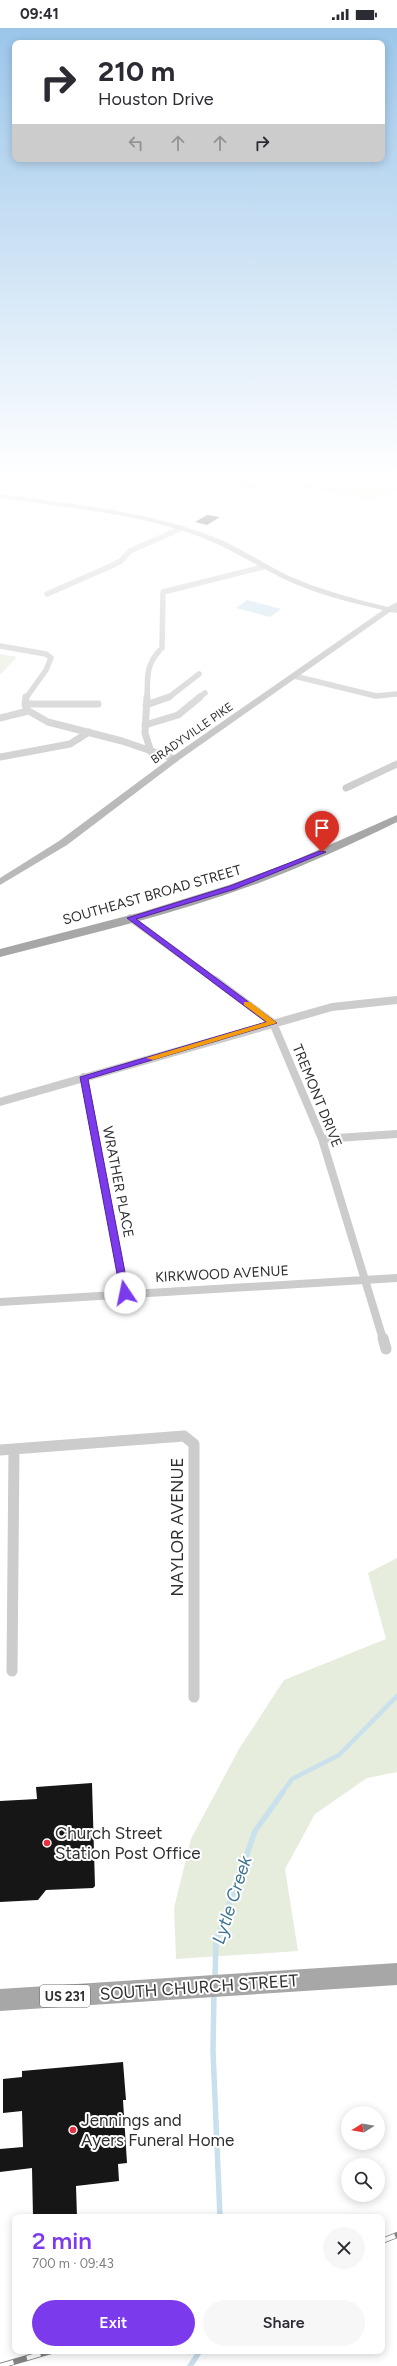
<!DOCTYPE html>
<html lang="en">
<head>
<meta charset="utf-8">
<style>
  body { margin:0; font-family:Figtree,sans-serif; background:#f7f7f7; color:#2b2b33; height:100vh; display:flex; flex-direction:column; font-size:15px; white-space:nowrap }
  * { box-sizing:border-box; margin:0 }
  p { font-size:13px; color:#7c7c81 }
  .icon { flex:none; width:22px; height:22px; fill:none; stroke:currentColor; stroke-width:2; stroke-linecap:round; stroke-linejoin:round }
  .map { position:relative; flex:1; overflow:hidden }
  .side { position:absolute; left:12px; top:2186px; width:373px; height:140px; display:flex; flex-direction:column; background:#fff; border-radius:8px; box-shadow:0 2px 10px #0003 }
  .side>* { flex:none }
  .top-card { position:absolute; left:12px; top:12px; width:373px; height:122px; border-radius:8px; box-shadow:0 2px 10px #0003; background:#fff; color:#2b2b33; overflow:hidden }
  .needle { width:26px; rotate:259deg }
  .tools { position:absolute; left:341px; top:2078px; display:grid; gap:8px }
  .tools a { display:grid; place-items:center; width:44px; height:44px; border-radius:50%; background:#fff; box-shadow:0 2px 10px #0003; font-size:20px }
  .pin { position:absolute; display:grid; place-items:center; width:34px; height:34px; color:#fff; margin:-41px -17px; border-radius:50% 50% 50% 0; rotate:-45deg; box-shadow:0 0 4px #0007 }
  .pin .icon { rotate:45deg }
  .me { position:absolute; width:44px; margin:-22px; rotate:349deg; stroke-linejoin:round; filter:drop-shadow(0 0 3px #0008) }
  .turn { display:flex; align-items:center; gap:14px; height:84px; padding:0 20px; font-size:18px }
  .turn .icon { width:52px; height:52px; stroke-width:2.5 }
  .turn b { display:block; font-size:28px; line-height:34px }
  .lanes { display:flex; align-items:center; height:38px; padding:0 20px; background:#0003; justify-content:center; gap:20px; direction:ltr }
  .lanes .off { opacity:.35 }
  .round { display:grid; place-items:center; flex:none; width:42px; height:42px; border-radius:21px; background:#f7f7f7 }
  .head { display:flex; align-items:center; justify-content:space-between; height:68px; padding:0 20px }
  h1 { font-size:24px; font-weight:600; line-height:30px; color:#7c3aed }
  .action { display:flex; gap:8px; margin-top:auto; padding:8px 20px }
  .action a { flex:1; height:46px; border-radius:24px; background:#7c3aed; color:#fff; font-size:16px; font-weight:600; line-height:46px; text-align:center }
  .action a+a { background:#f7f7f7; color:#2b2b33 }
  .status { display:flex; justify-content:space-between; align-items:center; height:28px; padding:0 20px; background:#fff; direction:ltr }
  .status svg { height:11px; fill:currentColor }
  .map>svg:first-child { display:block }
  .green { fill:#e6eddd }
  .water { fill:#c9e0ed }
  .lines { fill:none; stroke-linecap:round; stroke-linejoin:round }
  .stream-far1 { stroke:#c9e0ed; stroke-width:4.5 }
  .stream { stroke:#c9e0ed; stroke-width:5.5 }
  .building { fill:#161616 }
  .street-far3 { stroke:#ccc; stroke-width:5.5 }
  .street-far2 { stroke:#ccc; stroke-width:7 }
  .street-far1 { stroke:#ccc; stroke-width:8 }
  .street { stroke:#ccc; stroke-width:11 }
  .secondary { fill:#b9b9b9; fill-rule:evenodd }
  .primary { fill:#a7a7a7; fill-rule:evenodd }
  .rail-casing { stroke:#848484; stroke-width:6 }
  .rail { stroke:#fff; stroke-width:4.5; stroke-dasharray:14; stroke-linecap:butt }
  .route { fill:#7c3aed; stroke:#51269a }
  .slow { fill:#f59e0b }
  .poi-dot { fill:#e73142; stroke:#fff; stroke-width:1.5 }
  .labels { text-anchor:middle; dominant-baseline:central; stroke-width:4; stroke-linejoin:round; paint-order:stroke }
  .far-street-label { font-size:12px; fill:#2f2f2f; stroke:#fff }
  .shield { fill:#fff; stroke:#6d6d6d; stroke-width:1 }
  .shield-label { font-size:13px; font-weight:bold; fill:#2f2f2f }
  .street-label { font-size:14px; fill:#2f2f2f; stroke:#fff }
  .near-street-label { font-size:17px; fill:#2f2f2f; stroke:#fff }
  .near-poi-label { font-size:17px; fill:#2f2f2f; stroke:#fff; text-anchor:start }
  .near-water-label { font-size:18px; font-style:italic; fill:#3c7393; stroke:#fff }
</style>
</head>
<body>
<div class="status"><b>09:41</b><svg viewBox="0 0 49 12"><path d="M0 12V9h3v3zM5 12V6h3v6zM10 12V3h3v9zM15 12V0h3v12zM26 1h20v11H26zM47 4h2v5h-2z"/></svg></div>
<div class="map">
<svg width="397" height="2338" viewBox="0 0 397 2338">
  <rect width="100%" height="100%" fill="#fff"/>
  <path class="green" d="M205,447H397V463L369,474L300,458L248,460L204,455Z
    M0,626L17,629L0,647Z
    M397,1530V1744L367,1750L315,1786L285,1841L298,1923L176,1931L174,1880L191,1811L239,1721L284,1652L386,1611L368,1545Z"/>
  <path class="water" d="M247,572L281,581L270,589L236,580Z"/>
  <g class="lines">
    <path class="stream-far1" d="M282,1765L292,1751L339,1727L397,1668"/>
    <path class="stream" d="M215,1950L216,1914L255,1803L283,1764
      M214,1964L213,2023L220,2189
      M190,2338L200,2323"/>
  </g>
  <path class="building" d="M207,487L220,489L207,497L195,494Z
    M92,1755L95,1858L93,1860L46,1862L38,1872L0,1874V1773L37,1771L36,1759Z
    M123,2034L126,2072H123L127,2135L118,2136L119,2153L76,2158L77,2189H33L32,2140L0,2144V2121L23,2119L22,2083L3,2085V2051L22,2049V2043Z"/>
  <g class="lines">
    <path class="street-far3" d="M47,566L111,538L121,533L130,523L182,500
      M0,618L46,626L51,630L46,642L26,670
      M162,620L163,564L263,539
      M294,648L376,668L397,666
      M147,670C148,650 145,639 159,623
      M168,670L199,646
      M198,670L205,665"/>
    <path class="street-far2" d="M26,669L25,677L27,682L48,694L122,713L175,731
      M147,669L145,705L151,724
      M25,676H98
      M146,677L169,669
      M0,690L28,683
      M145,697L178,687L200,669
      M0,729L70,716L89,704
      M346,760L397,736
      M130,890L216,953"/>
    <path class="street-far1" d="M215,952L273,995L322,1111L383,1311
      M84,1049L125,1265
      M0,1074L332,979L397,972
      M322,1111L397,1106
      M0,1274L397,1250"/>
    <path class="street" d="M383,1310L386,1321
      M0,1422L184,1408L194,1416V1669
      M12,1643L14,1421"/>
    <path class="secondary" d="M0,466C69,476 142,482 208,507C237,517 262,535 289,548C321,562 354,571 388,579L397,574V585L390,584L179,732L67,817L0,857V850L59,813L173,728L383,582C349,574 315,566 284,551C257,538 231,521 203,510C138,485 68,480 0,470Z"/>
    <path class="primary" d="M397,787V794C352,816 306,837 259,855C175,886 87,907 0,929V921L142,884L229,857L291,834Z
      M397,1935V1957L0,1983V1961Z"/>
    <defs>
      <path id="rail" d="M382,2213L397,2207
        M0,2338L51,2323"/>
    </defs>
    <use href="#rail" class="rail-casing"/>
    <use href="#rail" class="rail"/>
  </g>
  <linearGradient id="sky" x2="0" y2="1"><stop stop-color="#9bc6ea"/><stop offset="0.58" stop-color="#fff"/><stop offset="1" stop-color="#fff" stop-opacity="0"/></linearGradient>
  <rect width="397" height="774" fill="url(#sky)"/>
  <path class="route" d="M320,823L326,824L235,861L136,891L277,995L88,1051L129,1265L125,1268L121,1267L80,1049L266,994L127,890L230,858Z"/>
  <path class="slow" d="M244,974H250L277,995L153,1032L146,1030L267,994L244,977Z"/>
  <g class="poi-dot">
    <circle cx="47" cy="1815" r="4"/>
    <circle cx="73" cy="2102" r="4"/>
  </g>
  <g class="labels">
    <g class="far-street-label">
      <text transform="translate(192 705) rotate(-35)">BRADYVILLE PIKE</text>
    </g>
    <rect class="shield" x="40" y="1957" width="50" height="22" rx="3"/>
    <g class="shield-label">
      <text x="65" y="1968">US 231</text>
    </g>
    <g class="street-label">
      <text transform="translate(152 867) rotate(-16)">SOUTHEAST BROAD STREET</text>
      <text transform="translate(317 1068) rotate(68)">TREMONT DRIVE</text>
      <text transform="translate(118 1154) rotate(79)">WRATHER PLACE</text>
      <text transform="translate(222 1246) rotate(-3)">KIRKWOOD AVENUE</text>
    </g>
    <g class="near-street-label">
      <text transform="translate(177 1499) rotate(-90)">NAYLOR AVENUE</text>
      <text transform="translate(199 1959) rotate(-4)">SOUTH CHURCH STREET</text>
    </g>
    <g class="near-poi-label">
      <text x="55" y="1805">Church Street<tspan x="55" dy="20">Station Post Office</tspan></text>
      <text x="81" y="2092">Jennings and<tspan x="81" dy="20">Ayers Funeral Home</tspan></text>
    </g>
    <g class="near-water-label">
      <text transform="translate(232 1872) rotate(-72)">Lytle Creek</text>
    </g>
  </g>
</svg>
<div class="tools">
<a><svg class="needle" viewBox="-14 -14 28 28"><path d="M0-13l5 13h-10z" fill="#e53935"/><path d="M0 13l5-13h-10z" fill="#7c7c81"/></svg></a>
<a><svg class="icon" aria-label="search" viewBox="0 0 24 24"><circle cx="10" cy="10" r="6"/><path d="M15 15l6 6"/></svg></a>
</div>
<div class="pin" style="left:322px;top:824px;background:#d93025"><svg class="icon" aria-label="arrive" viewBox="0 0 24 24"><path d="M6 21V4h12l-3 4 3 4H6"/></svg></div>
<svg class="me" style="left:125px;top:1265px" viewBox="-20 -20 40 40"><circle r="19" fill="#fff"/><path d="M0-13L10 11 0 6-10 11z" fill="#7c3aed"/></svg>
<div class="top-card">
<div class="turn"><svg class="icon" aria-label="right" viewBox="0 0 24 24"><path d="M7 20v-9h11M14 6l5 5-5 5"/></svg><div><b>210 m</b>Houston Drive</div></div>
<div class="lanes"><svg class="icon off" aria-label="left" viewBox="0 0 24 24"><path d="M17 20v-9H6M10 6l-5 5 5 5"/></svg><svg class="icon off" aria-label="ahead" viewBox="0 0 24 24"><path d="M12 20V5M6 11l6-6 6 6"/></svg><svg class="icon off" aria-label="ahead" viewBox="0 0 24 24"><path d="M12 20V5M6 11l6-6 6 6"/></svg><svg class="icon" aria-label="right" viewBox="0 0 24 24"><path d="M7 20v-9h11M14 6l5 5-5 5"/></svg></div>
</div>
<section class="side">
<div class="head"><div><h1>2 min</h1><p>700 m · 09:43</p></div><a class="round"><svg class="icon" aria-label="close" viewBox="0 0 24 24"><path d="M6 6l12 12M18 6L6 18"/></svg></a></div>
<div class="action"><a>Exit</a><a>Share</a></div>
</section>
</div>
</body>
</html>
